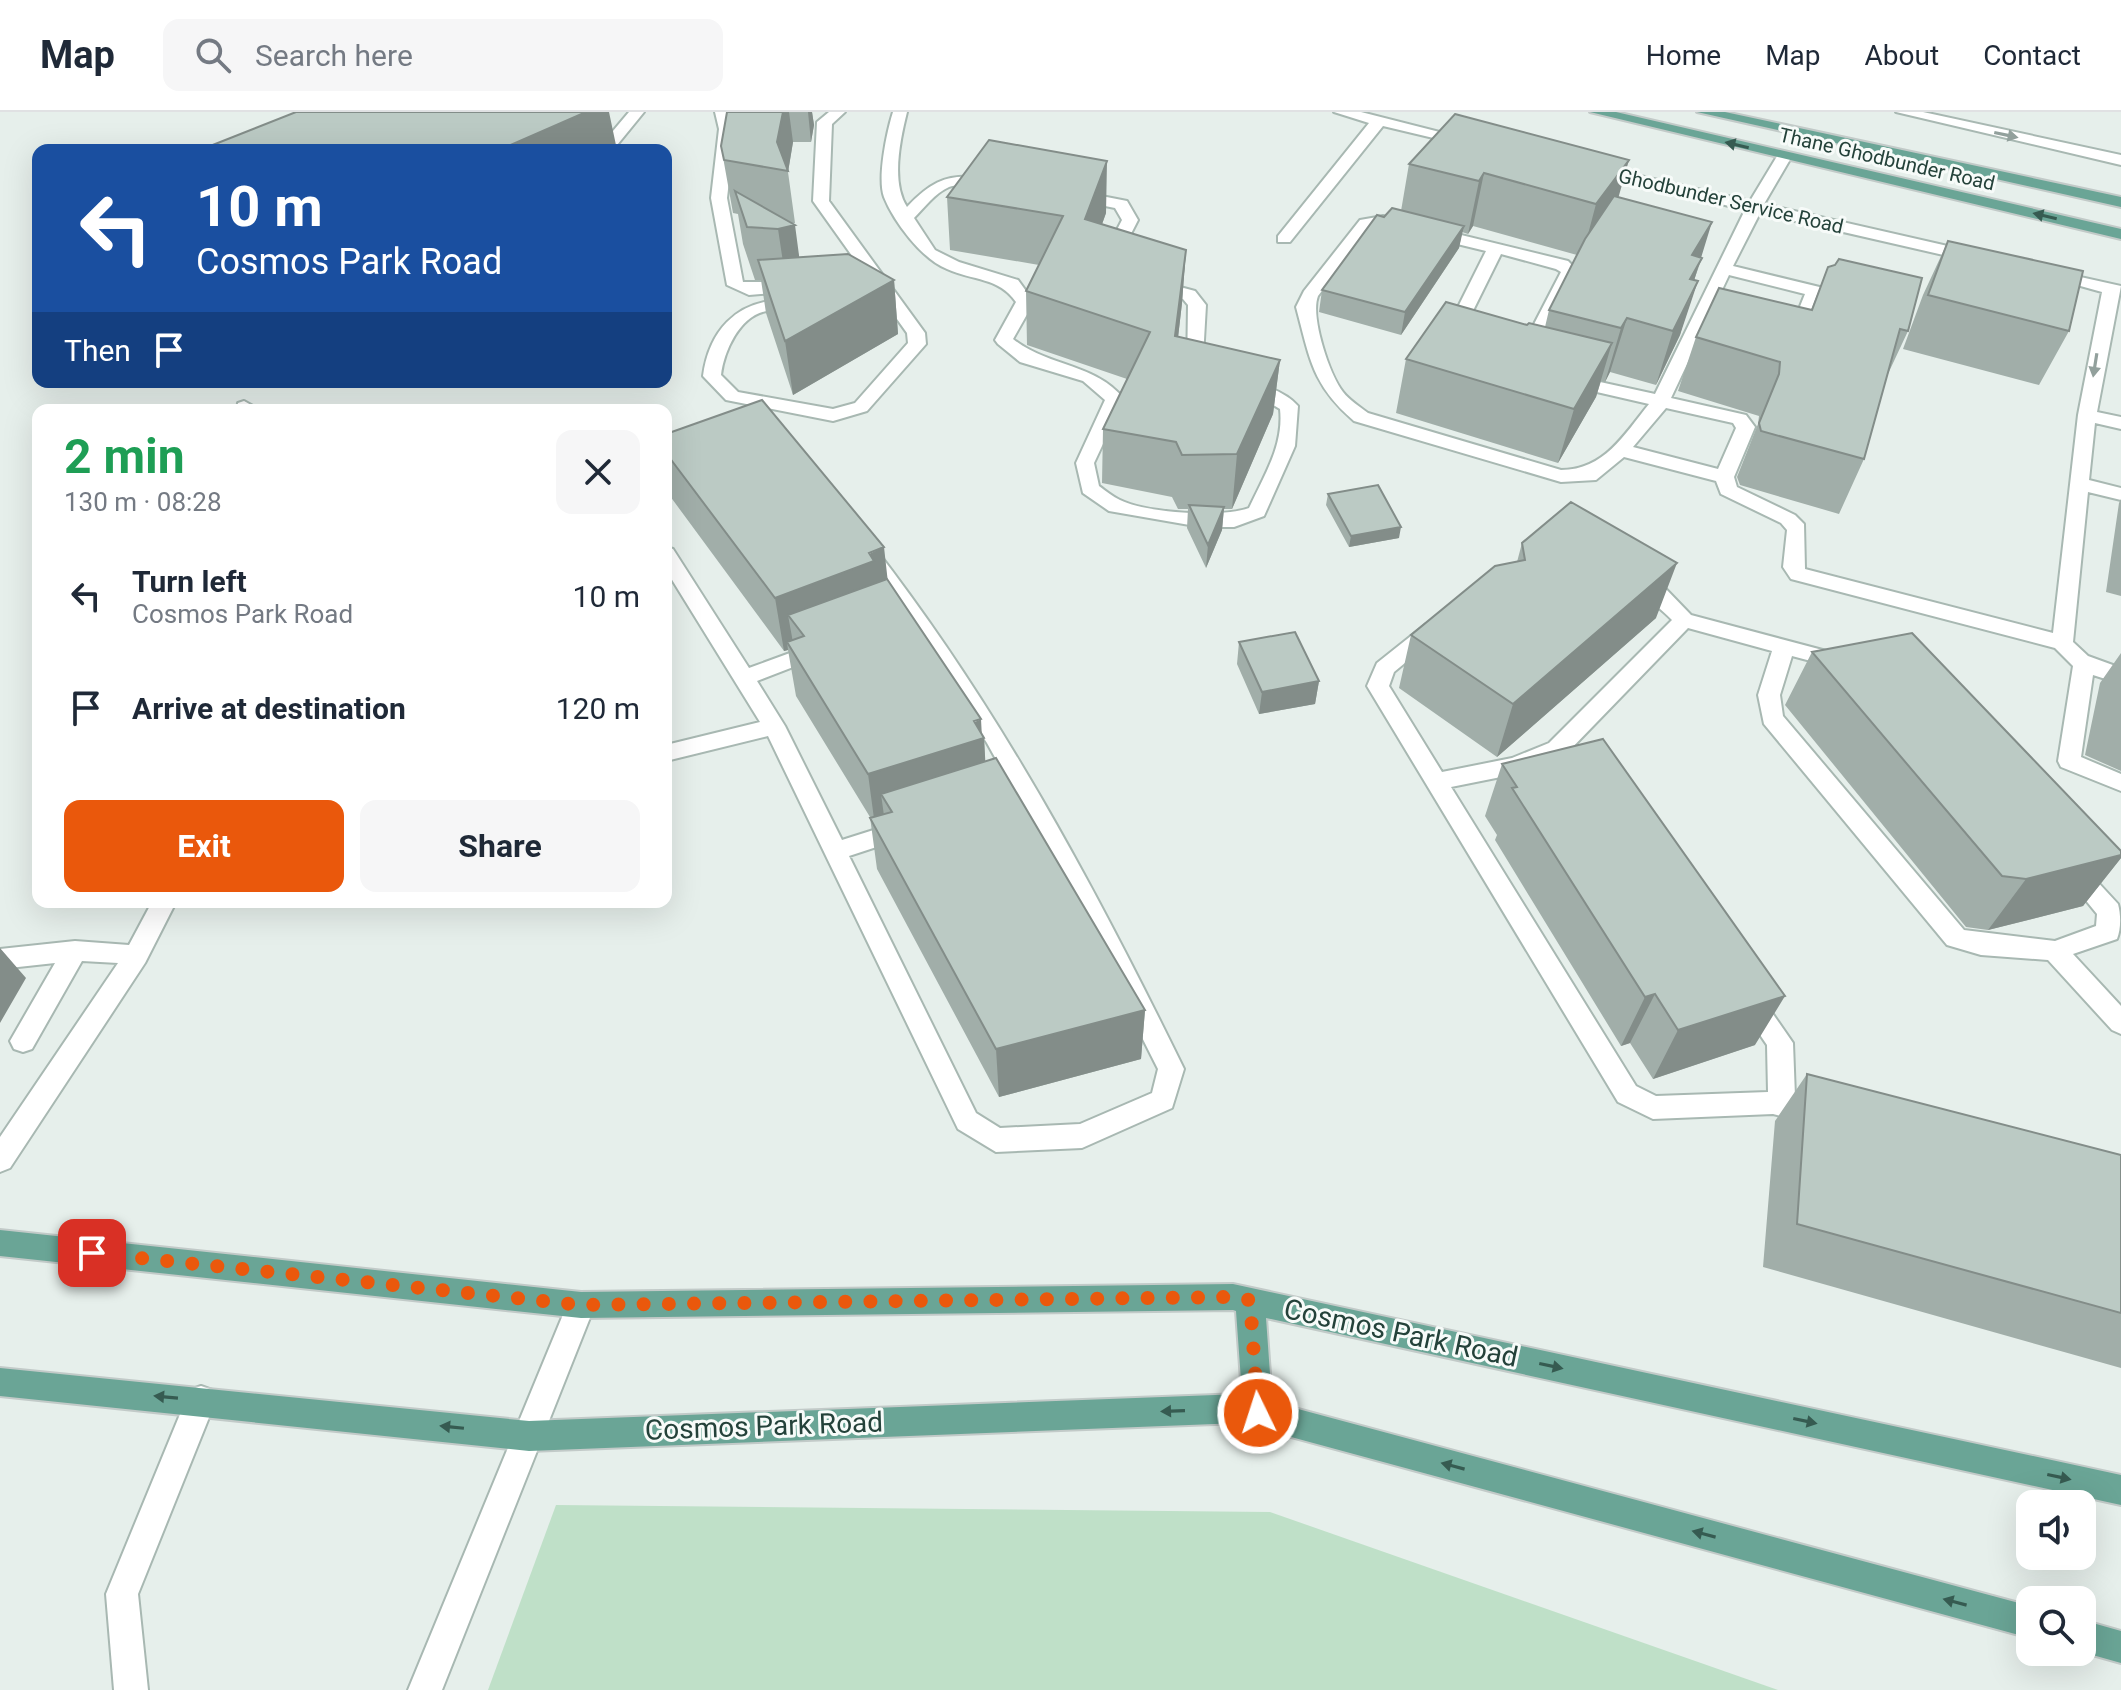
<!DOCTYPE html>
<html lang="en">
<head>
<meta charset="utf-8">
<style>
  body { margin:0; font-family:Roboto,sans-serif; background:#f6f6f7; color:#1f2937; height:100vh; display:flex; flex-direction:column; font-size:30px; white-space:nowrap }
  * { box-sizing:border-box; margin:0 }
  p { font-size:26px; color:#747a83 }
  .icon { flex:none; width:44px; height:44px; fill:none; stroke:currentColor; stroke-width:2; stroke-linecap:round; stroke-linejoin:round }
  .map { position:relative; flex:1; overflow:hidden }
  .panel { position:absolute; left:32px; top:292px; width:640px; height:504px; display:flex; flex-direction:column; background:#fff; border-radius:16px; box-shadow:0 8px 32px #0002 }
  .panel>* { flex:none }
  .hud { position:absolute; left:32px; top:32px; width:640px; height:244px; border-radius:16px; box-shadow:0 8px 32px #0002; background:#1a4fa0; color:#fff; overflow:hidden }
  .fabs { position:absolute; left:2016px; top:1378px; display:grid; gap:16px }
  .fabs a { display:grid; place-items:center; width:80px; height:80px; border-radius:16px; background:#fff; box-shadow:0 8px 32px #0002; font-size:40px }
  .pin { position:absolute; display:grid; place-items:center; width:68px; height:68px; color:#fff; margin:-34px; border-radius:16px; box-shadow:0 4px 12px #0006 }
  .me { position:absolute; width:88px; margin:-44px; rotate:356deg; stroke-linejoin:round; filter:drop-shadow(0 0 6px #0008) }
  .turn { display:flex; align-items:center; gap:28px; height:168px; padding:0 32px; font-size:36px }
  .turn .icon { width:104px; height:104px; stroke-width:2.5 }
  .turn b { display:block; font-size:56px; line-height:68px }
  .then { display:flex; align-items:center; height:76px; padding:0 32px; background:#0003; gap:16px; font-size:30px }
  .round { display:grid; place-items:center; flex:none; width:84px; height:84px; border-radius:16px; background:#f6f6f7 }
  .summary { display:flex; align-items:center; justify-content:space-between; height:136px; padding:0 32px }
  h1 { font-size:48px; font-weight:700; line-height:60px; color:#1e9e55 }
  .primary-button { display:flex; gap:16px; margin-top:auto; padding:16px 32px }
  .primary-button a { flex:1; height:92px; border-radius:16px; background:#ea580c; color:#fff; font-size:32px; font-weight:700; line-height:92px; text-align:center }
  .primary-button a+a { background:#f6f6f7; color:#1f2937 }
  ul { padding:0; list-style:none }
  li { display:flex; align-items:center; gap:24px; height:112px; padding:0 32px }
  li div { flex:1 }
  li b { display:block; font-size:30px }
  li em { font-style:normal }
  header { display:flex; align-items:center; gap:48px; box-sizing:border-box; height:112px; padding:0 40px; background:#fff; border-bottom:2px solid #e0e1e3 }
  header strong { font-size:38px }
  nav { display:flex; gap:44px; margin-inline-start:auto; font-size:28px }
  .search { width:560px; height:72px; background:#f6f6f7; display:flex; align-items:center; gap:20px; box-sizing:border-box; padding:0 28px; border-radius:16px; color:#747a83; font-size:30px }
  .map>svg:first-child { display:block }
  .green { fill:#bfe0c8 }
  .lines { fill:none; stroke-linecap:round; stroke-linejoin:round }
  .minor-casing { stroke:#a8b8b2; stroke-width:4 }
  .major-casing { stroke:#c2cac8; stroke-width:4 }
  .minor { fill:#fff; fill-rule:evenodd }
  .major { fill:#6aa596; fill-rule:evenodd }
  .wall { fill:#a1aea9 }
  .shaded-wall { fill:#838d89 }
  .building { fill:#bbcac4; stroke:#838d89; stroke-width:2 }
  .oneway { fill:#92a09c }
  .oneway2 { fill:#365b51 }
  .route { stroke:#ea580c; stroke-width:14; stroke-dasharray:0 25.2 }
  .labels { text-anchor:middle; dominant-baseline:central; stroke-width:6; stroke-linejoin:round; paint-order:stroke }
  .far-street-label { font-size:20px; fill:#24423a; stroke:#f7fbf9 }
  .near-street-label { font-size:28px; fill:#24423a; stroke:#f7fbf9 }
</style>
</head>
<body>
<header>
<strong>Map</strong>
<div class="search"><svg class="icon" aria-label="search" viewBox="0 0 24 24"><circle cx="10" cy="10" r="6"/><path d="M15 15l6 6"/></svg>Search here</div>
<nav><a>Home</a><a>Map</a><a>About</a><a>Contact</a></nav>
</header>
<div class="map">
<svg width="2121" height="1578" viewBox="0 0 2121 1578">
  <rect width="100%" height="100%" fill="#e6efeb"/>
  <path class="green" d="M556,1393L1270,1400L1778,1578H488Z"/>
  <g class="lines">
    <defs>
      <path id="minor" d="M629,0H644L613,38H597Z
        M715,0H729L735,17L727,86L743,170H796L804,175L802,179L749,183L727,173L711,86L719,17Z
        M829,0H845L832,12L829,89L925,221L926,232L867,299L833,309L726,288L703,264C709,219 736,190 780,188C790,187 797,186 804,192C795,200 779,197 767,199C740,203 724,239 721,263L738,280L833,297L855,291L908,231L907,221L813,89L817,10Z
        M893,0H907C900,28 891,71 907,95C928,73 944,62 976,65C985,66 993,66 1000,72C987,83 965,69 949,75C935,81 924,96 914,106L935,138L959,150L1018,168L1034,190L1013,227C1048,255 1095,251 1124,287L1094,351L1099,374C1106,379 1113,385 1120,388C1146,401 1223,406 1249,396C1264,364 1284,333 1280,297L1258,284L1239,280V272C1257,268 1286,280 1298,294L1295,334L1264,404L1234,415H1201L1109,399L1083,381L1076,351L1105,288L1083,269L1020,250L998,232L995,228L1016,190C999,165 973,169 947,157C922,147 894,110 884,85C877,66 887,19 893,0Z
        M1334,0H1361L1475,29L1467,34L1383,14L1290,130H1278V124L1369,11Z
        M1896,0H1923L2121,43V53Z
        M1779,41L1792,44L1764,92L1974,140L1982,145L1974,150L1760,101L1733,154L1836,179L1839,183L1830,188L1820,186L1813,204L1781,213L1772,208L1799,197L1805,182L1729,163L1671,286L1746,303L1755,315L1734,365L1737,375L1795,403L1804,412L1805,457L2053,521L2078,303L2102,180L2041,163L2049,158L2121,174L2097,300L2121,305V317L2095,311L2089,368L2121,376V388L2088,380L2073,530L2088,544L2121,556V572L2093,563L2081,645L2121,662V679L2061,655L2058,649L2073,554L2055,536L1791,467L1783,455L1787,418L1781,411L1721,382L1716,369L1624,345L1596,368L1561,370L1354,309C1312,273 1310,247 1296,195L1304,179L1360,108L1383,104L1568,149L1578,159L1536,243L1527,248L1518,243L1561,160L1556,157L1501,142L1458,229H1446L1443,225L1486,139L1383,114L1371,115L1318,184C1310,204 1329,262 1343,280C1349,288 1360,295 1368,301L1561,358C1604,358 1624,323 1649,292L1562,272L1559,268L1568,263L1655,282L1745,98L1584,58L1592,53L1750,89ZM1666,296L1733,311L1736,316L1718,357L1633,335Z
        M1076,79L1127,89L1138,108L1116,151L1110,152L1102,147L1122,108L1115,96L1070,87L1068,84Z
        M1154,168L1195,179L1206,193L1202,263L1196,264L1187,259L1188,193L1183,187L1148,177V169Z
        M244,289L260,298H237L238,291Z
        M867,433L874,435C999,596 1095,775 1184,957L1172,996L1082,1036L996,1040L958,1017L768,624L666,649V633L760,610L666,458V435L673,437L749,556L820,530L831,537L827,542L757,569L785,614L842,728L902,709L910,712L914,718L910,724L849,744L976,1001L1000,1016L1080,1012L1152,981L1158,957L1057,757L987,631L905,505L857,440Z
        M1639,462L1663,474L1691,503L1849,545L1852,550L1849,555L1841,557L1792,544L1780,583L1783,604L1964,818L2055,829L2096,814L2097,802L2061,758L2065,752H2081L2118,792C2121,803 2121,817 2117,827L2073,842L2121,894V922L2112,918L2048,848L1981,843L1947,833L1764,612L1758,583L1772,539L1688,516L1565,643L1516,662L1451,675L1636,974L1656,984L1768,980L1767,933L1735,886L1739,879L1748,876L1757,879L1793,931L1795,985L1824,993L1828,1001L1824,1009L1815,1012L1773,1002L1653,1007L1618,990L1367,574L1377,551L1426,512H1440L1443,517L1440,522L1394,560L1389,574L1442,660L1512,646L1549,631L1672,508C1659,494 1640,483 1629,469Z
        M152,790H176L145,851L10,1056L0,1060V1025L118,851L82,849L32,937L23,940L14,937L10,929L55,851L0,857V837L75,829L129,833Z
        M581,1180L591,1183L595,1193L442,1578H408L567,1193L571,1183Z
        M201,1274L212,1278L216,1288L138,1482L148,1578H114L106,1482L190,1278Z"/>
      <path id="major" d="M1590,0H1616L2121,117V127Z
        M1697,0H1725L2121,85V95Z
        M0,1118L581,1180L1233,1172L2121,1363V1393L1266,1206L1272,1290L2030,1494V1526L1240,1311L529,1339L0,1284V1256L529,1309L1242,1282L1236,1199L1233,1198L581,1206L0,1144Z
        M2082,1508L2121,1519V1551L2082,1540Z"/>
    </defs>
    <use href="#minor" class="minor-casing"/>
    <use href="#major" class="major-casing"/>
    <use href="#minor" class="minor"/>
    <use href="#major" class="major"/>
  </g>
  <path class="wall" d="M728,0H812L814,13L811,30H793L788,60L795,111H791L799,145L894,168L898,222L793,283L766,201L761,168H755L743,132L738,102L733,101L721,34Z
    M1455,2L1619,85L1702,146L1694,168L1680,223L1656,273L1610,260L1605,270L1601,269L1596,285L1558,351L1396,301L1406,247L1527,213L1545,215L1549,198L1577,143L1473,114L1468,122L1462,120L1459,136L1401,223L1319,200L1322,178L1384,105L1401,99L1409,52Z
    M947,85L1106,101L1102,112L1186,138L1182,191L1178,225L1280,248L1273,302L1232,397H1224L1222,418L1206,456L1187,416L1188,397H1178L1172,385L1102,371L1103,317L1127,267L1027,233L1026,179L1039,153L950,138Z
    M1948,129L2069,219L2039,273L1903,237L1923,183Z
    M1828,155L1908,219L1887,264L1864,347L1839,402L1740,373L1737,365L1758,312L1759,304L1678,279L1696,225L1811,198Z
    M666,322L887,468L984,626L985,649L1145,898L1141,947L999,985L877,757L870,705L796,584L788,538L784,539L667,380L666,374Z
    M1328,382L1399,426L1349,435L1326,393Z
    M2121,387V484L2106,480L2119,391Z
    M1522,431L1656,506L1497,645L1399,576L1411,523L1517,450Z
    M1239,530L1319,569L1315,592L1259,602L1237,552Z
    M1812,540L2121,739V746L2083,794L1988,818L1966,815L1785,593Z
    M2121,541V659L2085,643L2100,571Z
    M1502,652L1755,933L1653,967L1630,931L1621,934L1495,728L1497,723L1485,704Z
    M1807,962L2121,1043V1256L1763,1155L1775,1009Z"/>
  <path class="shaded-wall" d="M586,0H609L617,38H499Z
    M783,0H789L793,30L788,60L777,30Z
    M808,0H812L814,13L811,30Z
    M1629,48L1614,101L1582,145L1596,92Z
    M1107,49L1106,101L1085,160V107Z
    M1484,61L1473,114L1468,122L1479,69Z
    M1712,110L1686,195L1698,169L1680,223L1656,273L1673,219L1677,211L1672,221L1687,176L1692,143Z
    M795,113L802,166L786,170L778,117Z
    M1464,114L1459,136L1401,223L1405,200Z
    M1186,138L1182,191L1172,278L1175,224Z
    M894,168L898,222L793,283L785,229Z
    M1627,206L1610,260L1605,270L1621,216Z
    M1612,231L1596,285L1558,351L1574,297Z
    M1280,248L1273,302L1232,397L1237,342Z
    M1224,395L1222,418L1206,456L1208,433Z
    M1401,415L1399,426L1349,435L1351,424Z
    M884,435L890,489L804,524L788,503L794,536L787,530L788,538L784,539L775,486Z
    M1677,451L1656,506L1497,645L1513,592Z
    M1319,569L1315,592L1259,602L1262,580Z
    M981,607L982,626H984L987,679L892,700L881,682L885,711L875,714L868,662Z
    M2121,743V746L2083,794L1988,818L2026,767Z
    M0,836L26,866L0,911Z
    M1655,882L1630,931L1621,934L1645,885Z
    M1785,884L1755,933L1653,967L1678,918Z
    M1145,898L1141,947L999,985L996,937Z"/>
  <path class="building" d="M296,0H586L499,38H200Z
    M727,0H783L777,30L788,59L724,48L721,34Z
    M1455,2L1629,48L1596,92L1484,61L1479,69L1409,52Z
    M989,28L1107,49L1085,107L1186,138L1175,224L1280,248L1237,342L1182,343L1176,330L1103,317L1150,220L1026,179L1063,104L947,85Z
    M735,79L795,113L778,117L747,115Z
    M1614,84L1712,110L1692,143L1702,146L1690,167L1698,169L1673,219L1627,206L1621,216L1549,198L1585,127Z
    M1392,96L1464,114L1405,200L1322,178L1377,103L1384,105Z
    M1948,129L2083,159L2069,219L1928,183Z
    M848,142L894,168L785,229L758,148Z
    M1839,147L1922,166L1908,219L1900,217L1864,347L1761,319L1759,311L1779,262L1780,250L1696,225L1719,176L1812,198L1828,155L1835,153Z
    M1446,190L1527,213L1529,211L1612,231L1574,297L1406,247Z
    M762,288L884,435L869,441L874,449L775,486L666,341V322Z
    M1378,373L1401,415L1351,424L1328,382Z
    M1571,390L1677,451L1513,592L1411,523L1495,454L1525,448L1522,431Z
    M1189,393L1224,395L1208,433Z
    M887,467L981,607L974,609L984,626L868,662L787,530L804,524L788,503Z
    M1295,520L1319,569L1262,580L1239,530Z
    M1912,521L2121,739V743L2026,767L2002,764L1812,540Z
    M1603,627L1785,884L1678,918L1655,882L1645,885L1512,676L1517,675L1502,652Z
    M996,646L1145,898L996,937L870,706L892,700L881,682Z
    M1807,962L2121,1043V1201L1797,1112Z"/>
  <defs><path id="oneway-solid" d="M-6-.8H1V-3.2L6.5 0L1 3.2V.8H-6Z" transform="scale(2)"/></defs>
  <g class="oneway">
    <use href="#oneway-solid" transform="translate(2006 23) rotate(12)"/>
    <use href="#oneway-solid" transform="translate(2095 253) rotate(99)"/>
  </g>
  <g class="oneway2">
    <use href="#oneway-solid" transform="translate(1737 33) rotate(-167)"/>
    <use href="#oneway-solid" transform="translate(2045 104) rotate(-167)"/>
    <use href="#oneway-solid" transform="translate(1551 1254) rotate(12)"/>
    <use href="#oneway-solid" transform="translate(166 1285) rotate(-175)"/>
    <use href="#oneway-solid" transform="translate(1173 1299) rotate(178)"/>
    <use href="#oneway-solid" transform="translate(1805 1309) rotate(12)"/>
    <use href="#oneway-solid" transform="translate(452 1315) rotate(-174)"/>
    <use href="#oneway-solid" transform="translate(1453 1354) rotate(-165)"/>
    <use href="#oneway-solid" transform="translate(2059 1365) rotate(12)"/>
    <use href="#oneway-solid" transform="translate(1704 1422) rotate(-165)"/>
    <use href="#oneway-solid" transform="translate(1955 1490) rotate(-165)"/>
  </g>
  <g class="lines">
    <path class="route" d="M92,1141L581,1193L1233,1185L1250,1188L1258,1301"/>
  </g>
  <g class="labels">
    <g class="far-street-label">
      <text transform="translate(1887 47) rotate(13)">Thane Ghodbunder Road</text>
      <text transform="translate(1731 89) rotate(13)">Ghodbunder Service Road</text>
    </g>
    <g class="near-street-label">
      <text transform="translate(1401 1221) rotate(12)">Cosmos Park Road</text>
      <text transform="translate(764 1314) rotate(-2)">Cosmos Park Road</text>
    </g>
  </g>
</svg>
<div class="fabs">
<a><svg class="icon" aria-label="sound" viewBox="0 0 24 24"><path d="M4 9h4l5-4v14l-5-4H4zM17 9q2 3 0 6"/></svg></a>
<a><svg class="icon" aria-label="search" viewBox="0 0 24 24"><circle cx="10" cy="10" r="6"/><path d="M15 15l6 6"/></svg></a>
</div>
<div class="pin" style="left:92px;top:1141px;background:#d93025"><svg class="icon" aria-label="arrive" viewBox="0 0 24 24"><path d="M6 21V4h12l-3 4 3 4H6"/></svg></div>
<svg class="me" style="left:1258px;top:1301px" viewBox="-20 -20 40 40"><circle r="17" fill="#ea580c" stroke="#fff" stroke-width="3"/><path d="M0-11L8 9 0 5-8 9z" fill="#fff"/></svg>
<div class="hud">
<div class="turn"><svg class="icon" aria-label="left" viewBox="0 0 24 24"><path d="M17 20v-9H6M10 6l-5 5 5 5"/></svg><div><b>10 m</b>Cosmos Park Road</div></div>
<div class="then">Then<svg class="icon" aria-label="arrive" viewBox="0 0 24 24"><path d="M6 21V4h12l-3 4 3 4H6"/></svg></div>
</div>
<section class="panel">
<div class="summary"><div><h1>2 min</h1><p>130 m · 08:28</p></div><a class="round"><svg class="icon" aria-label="close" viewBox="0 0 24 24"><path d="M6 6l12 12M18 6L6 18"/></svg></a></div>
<ul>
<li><svg class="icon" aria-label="left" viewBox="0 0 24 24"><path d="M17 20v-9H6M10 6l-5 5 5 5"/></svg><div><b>Turn left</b><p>Cosmos Park Road</p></div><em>10 m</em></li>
<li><svg class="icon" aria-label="arrive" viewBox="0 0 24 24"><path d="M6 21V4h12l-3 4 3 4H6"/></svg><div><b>Arrive at destination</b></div><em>120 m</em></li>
</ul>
<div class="primary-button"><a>Exit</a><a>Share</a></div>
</section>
</div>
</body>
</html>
